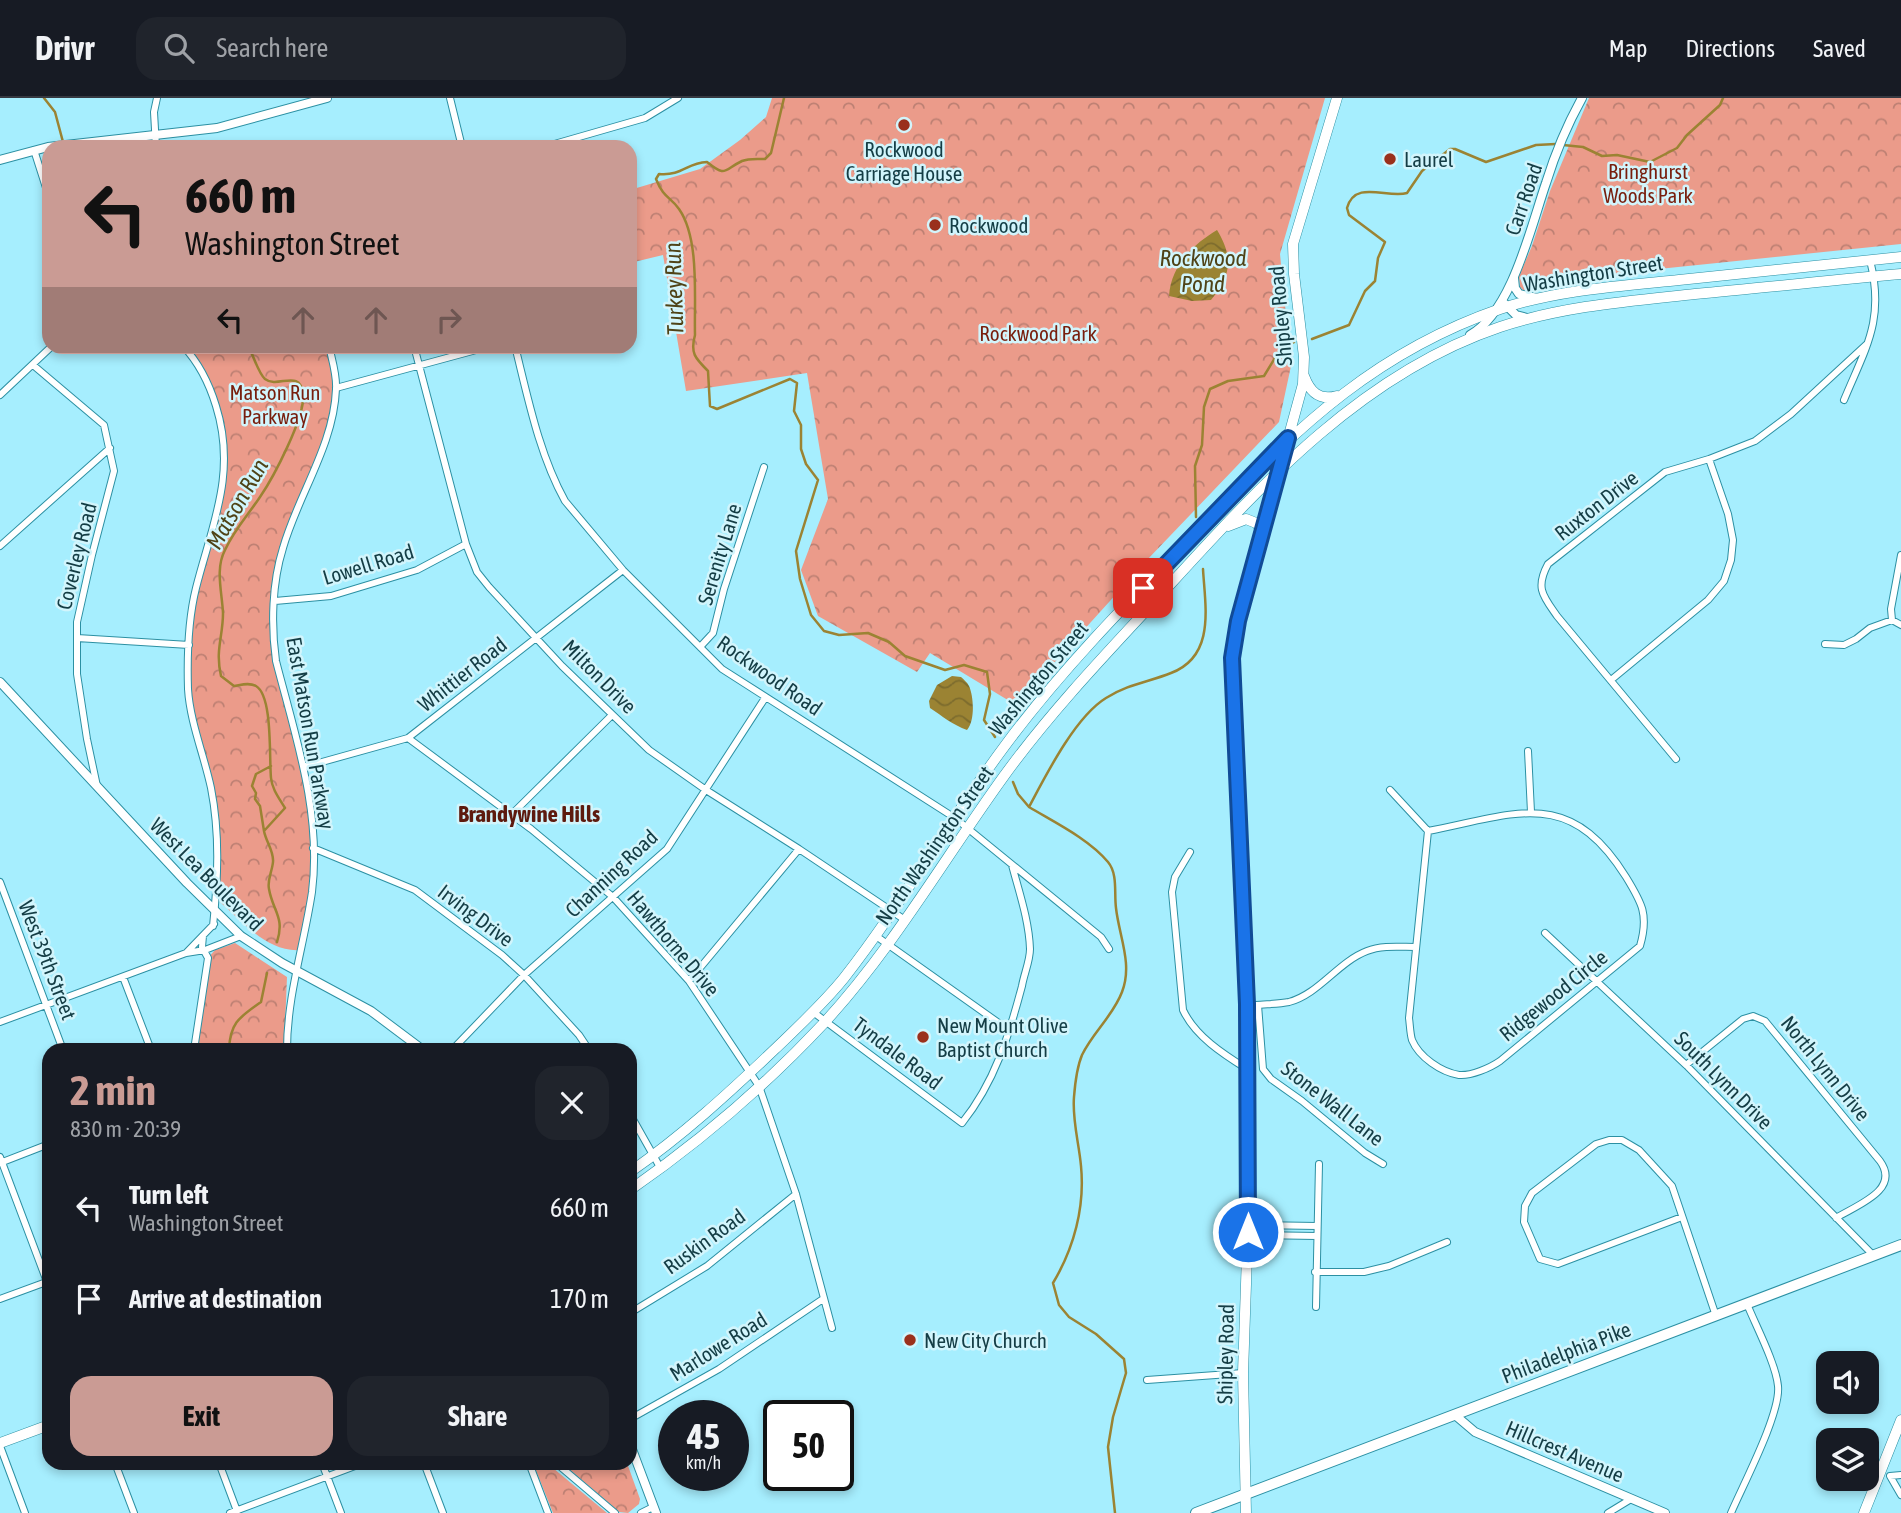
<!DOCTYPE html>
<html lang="en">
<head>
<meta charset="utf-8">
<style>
  body { margin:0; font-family:"Asap Condensed",sans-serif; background:#20242c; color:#f1f3f6; height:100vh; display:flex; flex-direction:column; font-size:26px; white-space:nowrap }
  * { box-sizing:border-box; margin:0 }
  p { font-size:23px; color:#9ea1a6 }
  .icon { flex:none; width:38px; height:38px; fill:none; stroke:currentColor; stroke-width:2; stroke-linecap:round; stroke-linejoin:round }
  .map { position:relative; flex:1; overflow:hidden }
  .sheet { position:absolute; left:42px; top:945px; width:595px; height:427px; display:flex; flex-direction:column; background:#171b24; border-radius:21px; box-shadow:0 4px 10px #0003 }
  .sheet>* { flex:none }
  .hud { position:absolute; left:42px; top:42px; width:595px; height:214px; border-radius:21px; box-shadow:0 4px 10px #0003; background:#ca9b94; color:#111; overflow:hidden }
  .fabs { position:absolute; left:1816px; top:1253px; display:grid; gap:14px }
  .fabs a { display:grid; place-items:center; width:63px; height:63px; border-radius:14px; background:#171b24; box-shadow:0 4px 10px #0003; font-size:35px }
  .speed { position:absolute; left:658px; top:1302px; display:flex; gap:14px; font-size:35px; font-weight:700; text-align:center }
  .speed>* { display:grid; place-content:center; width:91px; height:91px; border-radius:50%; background:#171b24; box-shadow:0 4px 10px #0003; line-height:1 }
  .speed small { font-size:18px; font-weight:400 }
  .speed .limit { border:4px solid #111; border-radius:10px; background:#fff; color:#111 }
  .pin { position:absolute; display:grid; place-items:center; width:60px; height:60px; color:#fff; margin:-30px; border-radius:14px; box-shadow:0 4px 10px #0006 }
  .me { position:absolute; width:77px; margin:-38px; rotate:0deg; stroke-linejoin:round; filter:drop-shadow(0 0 5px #0008) }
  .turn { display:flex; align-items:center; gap:24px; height:147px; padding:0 28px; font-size:32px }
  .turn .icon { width:91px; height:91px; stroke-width:2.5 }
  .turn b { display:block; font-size:49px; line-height:60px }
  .lanes { display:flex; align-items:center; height:66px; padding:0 28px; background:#0003; justify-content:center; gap:35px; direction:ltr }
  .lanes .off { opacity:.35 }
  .round { display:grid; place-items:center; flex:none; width:74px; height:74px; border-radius:21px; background:#20242c }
  .head { display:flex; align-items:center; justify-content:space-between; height:119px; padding:0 28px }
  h1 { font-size:42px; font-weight:700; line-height:52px; color:#ca9b94 }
  .cta { display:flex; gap:14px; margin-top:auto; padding:14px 28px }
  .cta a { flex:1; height:80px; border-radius:21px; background:#ca9b94; color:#111; font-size:28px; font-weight:700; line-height:80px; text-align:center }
  .cta a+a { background:#20242c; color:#f1f3f6 }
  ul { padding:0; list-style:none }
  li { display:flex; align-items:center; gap:21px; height:91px; padding:0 28px }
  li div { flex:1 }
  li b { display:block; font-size:26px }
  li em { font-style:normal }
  header { display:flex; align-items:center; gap:42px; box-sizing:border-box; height:98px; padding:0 35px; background:#171b24; border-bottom:2px solid #363941 }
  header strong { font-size:33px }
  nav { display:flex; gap:38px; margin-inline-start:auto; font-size:24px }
  .search { width:490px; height:63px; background:#20242c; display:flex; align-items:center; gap:18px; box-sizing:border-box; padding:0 24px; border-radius:21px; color:#9ea1a6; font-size:26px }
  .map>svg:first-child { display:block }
  .park { fill:url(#park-crowns) }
  .water { fill:url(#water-waves) }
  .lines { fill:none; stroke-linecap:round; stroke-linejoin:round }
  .stream { stroke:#9b8333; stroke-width:2.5 }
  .minor-casing { stroke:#2c90a3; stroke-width:8 }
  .tertiary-casing { stroke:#2c90a3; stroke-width:10 }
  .secondary-casing { stroke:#2c90a3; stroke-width:11 }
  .primary-casing { stroke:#2c90a3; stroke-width:12 }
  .minor { stroke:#fff; stroke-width:6 }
  .tertiary { stroke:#fff; stroke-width:8 }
  .secondary { stroke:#fff; stroke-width:10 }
  .primary { stroke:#fff; stroke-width:10 }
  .route-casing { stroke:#114b97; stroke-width:18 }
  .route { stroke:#1a73e8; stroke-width:12 }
  .poi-dot { fill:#9a301c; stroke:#d2f5fc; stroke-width:2.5 }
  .labels { text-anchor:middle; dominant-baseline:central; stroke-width:5; stroke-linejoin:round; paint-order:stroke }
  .poi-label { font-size:21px; fill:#143d45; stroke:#d2f5fc; text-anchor:start }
  .park-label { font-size:21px; fill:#781e0d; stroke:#d2f5fc }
  .street-label { font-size:21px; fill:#143d45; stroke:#d2f5fc }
  .water-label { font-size:23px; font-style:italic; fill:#4f4317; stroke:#d2f5fc }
  .neighbourhood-label { font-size:23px; font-weight:bold; fill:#5d1a0e; stroke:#d2f5fc }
</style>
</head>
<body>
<header>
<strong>Drivr</strong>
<div class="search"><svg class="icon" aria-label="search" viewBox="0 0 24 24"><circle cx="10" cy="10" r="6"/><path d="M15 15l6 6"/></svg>Search here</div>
<nav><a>Map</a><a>Directions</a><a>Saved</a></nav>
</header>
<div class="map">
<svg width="1901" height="1415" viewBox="0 0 1901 1415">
  <defs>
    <pattern id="park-crowns" width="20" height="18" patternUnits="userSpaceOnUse" patternTransform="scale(1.75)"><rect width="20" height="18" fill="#eb9b8a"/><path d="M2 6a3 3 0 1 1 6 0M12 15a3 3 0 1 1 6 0" fill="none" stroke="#bd8073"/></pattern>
    <pattern id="water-waves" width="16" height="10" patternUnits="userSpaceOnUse" patternTransform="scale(1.75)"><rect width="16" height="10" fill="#9b8333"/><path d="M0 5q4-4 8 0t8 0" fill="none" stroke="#7d6c2d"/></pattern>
  </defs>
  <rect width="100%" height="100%" fill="#a6eefe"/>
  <path class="park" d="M772,0H1325L1280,156L1291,268L1279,324L1147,462L1016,607L930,555L917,574L818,518L801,472L828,401L807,275L686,293L663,157L630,165V92L700,71L740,42L766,19Z
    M1589,0H1901V146L1581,179L1524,193L1520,189L1519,178L1532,148L1550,93Z
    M183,249H329L336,290L327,338L292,424L275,490L276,563L309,697L313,776L301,852C268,855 243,824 220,804L217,725L188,594L190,526L224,383V344L207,282Z
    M235,845L287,879L284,952H195L208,860L215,852Z
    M533,1365H547L607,1415H553Z
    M562,1365H627L640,1401L639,1406L628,1415L619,1414Z"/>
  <path class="water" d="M1217,132C1234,160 1231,177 1211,202L1192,203L1169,198C1171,168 1192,147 1217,132Z
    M952,578L961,579C964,582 967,584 969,588C974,599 975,623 967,632C953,627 942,618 930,610L929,603L937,587Z"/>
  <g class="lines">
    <path class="stream" d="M44,0L55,14L63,44
      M784,0L771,55L765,61C757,61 749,60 742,63C723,72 727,80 707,64C686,65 683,78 659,76L656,81C664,101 670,98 679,111C700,141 694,201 695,237C690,255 695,260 708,273L710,308L717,311L790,281L797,285L794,313L801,327V351L806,366L818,382L796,453L800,481L811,517L824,533L839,537L868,535L889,544L905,558L945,572L964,567L987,574L990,596L984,622L995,639
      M1563,47L1583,49L1602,58L1617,57L1650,64L1677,50L1687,37L1720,7L1723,0
      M1312,241L1349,227L1365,193L1375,183L1378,160L1385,144L1349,117L1347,110C1355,81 1388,101 1407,95L1422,73L1450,51H1455L1486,64L1536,47L1556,46
      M248,248C254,258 258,275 265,281C278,291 300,270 303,296C306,318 273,380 260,399C248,417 234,432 225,452C215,471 222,494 223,515C223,539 215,552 221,578L234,588C241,587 249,584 256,588C273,598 269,660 271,680C272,691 279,700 285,710L264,733C266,744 274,753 273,764C272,774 267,782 269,791C273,814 285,819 277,844
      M1196,419L1195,368L1202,347L1204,309L1210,291L1228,283L1264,278L1281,250L1294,244
      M1013,684L1018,696L1029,709
      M264,733L260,708L255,701L256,695L252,688L256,676L271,668
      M229,952C230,924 240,919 261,904L267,875
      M1115,1415L1108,1349L1113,1319L1126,1275L1124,1261L1096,1236L1069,1219L1059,1207L1053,1185C1074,1150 1085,1109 1081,1068C1079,1045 1072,1022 1074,999C1075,986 1077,969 1082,957C1093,934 1113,918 1122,894C1133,866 1119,838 1116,810C1114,795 1118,776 1108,764C1089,741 1054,724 1029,709C1046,677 1075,619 1106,600C1128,586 1149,584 1171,575C1216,558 1205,508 1203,471"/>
    <defs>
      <path id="minor" d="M450,0L462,49
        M156,49L154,14L157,0
        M544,49L645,20L678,0
        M34,52L49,99
        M183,248C200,266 209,285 216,308C237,375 212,427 196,490C188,522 187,558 188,591C190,624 204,657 211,690C220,736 218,781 213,828
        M414,248L466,446L477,474L489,489L562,568L649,652L706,692L799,751L905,822
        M515,248C528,300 539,356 565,403L623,472L722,571L955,720L1101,839L1109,851
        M33,267L104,327L114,373L92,457L77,524V576L87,641L97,688
        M336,290L491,248
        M0,297L52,248
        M1844,302C1866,249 1885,222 1870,162
        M0,448L110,350
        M275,503L331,498L417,472L466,446
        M1892,522L1891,511L1901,457
        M77,540L189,547
        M1825,546L1844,547L1856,541L1870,530L1892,522L1901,527
        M700,549L713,535L724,491L764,369
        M1611,582L1708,502L1724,483L1731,462L1733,442L1728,416L1709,361
        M408,640L531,731L613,799L689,883L759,988L796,1096L832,1230
        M1528,653L1531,714
        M1676,661L1557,518C1543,498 1535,490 1548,466L1665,374L1709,361L1755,343L1791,316L1867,246
        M304,669L408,640L623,472
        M1390,692L1428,733C1516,716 1569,688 1626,779C1642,805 1649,817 1640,848L1500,963C1490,970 1471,978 1459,977C1441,974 1419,959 1412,942C1410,935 1410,927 1409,920L1428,733
        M511,717L612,617
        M313,750L415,792L502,857L524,877L579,937L589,952
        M1190,754L1175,779L1172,794L1183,912C1195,938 1223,956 1247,971
        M0,784L63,952
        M1545,835L1686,967L1874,1158
        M876,838L1010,933
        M186,855L214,826
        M123,879L151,952
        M689,883L799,751
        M1256,907C1267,906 1279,906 1289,904C1319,896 1338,864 1367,853C1382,847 1400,849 1415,849
        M1258,907L1263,971L1271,981L1302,1003L1365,1055L1383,1066
        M813,914L962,1025C995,984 1009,937 1022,888C1024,876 1030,863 1030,851C1029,822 1019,794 1012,767
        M0,924L186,855L205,852L241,838
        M194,952L208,860L202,849L203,838
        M287,952C287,898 304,847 312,794C322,715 295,637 276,563C271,527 272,485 283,450C298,397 334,347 336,291C337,277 332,262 329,248
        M452,952L524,877L667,751L765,600
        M1686,967L1743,921L1753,918L1765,923L1880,1063C1901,1092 1857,1107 1836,1120
        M630,1016L661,1071
        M0,1059L49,1189
        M0,1065L49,1046
        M1682,1119L1558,1166L1540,1161L1524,1124L1525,1108L1532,1095L1596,1046L1609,1042H1622L1639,1052L1672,1088L1716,1218
        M1248,1127L1317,1128
        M1248,1137L1317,1138
        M1315,1174H1364L1389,1168L1447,1144
        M0,1201L49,1183
        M1316,1209L1319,1066
        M630,1215L707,1168L796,1096
        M1147,1282L1243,1275
        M630,1321L719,1271L823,1201
        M0,1348L25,1415
        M115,1365L134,1415
        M219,1365L237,1413
        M322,1365L341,1415
        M424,1365L443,1415
        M529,1365L548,1415
        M556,1365L615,1415
        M1901,1377L1890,1378L1901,1397
        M230,1415L363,1365
        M641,1415L653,1409
        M1608,1415L1631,1401
        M1731,1415C1743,1387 1781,1315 1778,1288C1776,1266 1756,1228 1747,1206"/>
      <path id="tertiary" d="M0,62L48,49L217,30L327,0
        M1514,180L1515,190L1519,196L1537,200
        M1504,205L1516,217L1527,220
        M1470,237C1512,214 1531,128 1546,85C1555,56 1567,27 1582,0
        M0,584L187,785L241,838L282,865L371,913L423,952
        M1455,1317L1475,1334L1665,1415
        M630,1346L656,1415"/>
      <path id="secondary" d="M1304,278C1310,294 1319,303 1337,298
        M1228,428L1246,421L1256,425L1264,433
        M630,1074C682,1038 729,995 775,951C799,928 823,906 844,880C902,806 948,724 1004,649C1066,565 1142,490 1214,416C1301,326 1378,253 1500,211C1557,192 1619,188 1679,182C1753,174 1827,167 1901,159
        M630,1092C699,1044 766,987 824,925C893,850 944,761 1004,678C1049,616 1102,560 1155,503C1254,395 1357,277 1500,229C1563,208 1630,203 1695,196C1764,190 1832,182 1901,176
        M0,1345L49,1327
        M1246,1415L1243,1275L1248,1127L1247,906L1232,560L1238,523L1303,286L1304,259L1294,176L1293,146L1337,0
        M1864,1415L1901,1322"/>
      <path id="primary" d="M1196,1415L1901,1147"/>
    </defs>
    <use href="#minor" class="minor-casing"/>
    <use href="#tertiary" class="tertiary-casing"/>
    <use href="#secondary" class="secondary-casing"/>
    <use href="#primary" class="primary-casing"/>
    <use href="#minor" class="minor"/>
    <use href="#tertiary" class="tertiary"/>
    <use href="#secondary" class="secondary"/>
    <use href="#primary" class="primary"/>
  </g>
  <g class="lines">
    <defs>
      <path id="route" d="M1143,490L1288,340L1238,523L1232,560L1247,906L1248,1134"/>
    </defs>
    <use href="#route" class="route-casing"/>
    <use href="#route" class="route"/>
  </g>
  <g class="poi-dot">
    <circle cx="904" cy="27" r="7"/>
    <circle cx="1390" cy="61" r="7"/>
    <circle cx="935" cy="127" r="7"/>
    <circle cx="923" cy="939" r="7"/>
    <circle cx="910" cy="1242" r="7"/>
  </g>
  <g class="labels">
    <g class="poi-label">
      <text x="904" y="51" text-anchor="middle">Rockwood<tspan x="904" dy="24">Carriage House</tspan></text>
      <text x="1404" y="61">Laurel</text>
      <text x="949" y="127">Rockwood</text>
      <text x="937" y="927">New Mount Olive<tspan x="937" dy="24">Baptist Church</tspan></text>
      <text x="924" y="1242">New City Church</text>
    </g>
    <g class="park-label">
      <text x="1648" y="73">Bringhurst<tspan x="1648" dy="24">Woods Park</tspan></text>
      <text x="1038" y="235">Rockwood Park</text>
      <text x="275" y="294">Matson Run<tspan x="275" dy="24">Parkway</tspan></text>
    </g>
    <g class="street-label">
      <text transform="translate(1523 101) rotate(-71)">Carr Road</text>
      <text transform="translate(1593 175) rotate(-9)">Washington Street</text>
      <text transform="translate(1280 218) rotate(-95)">Shipley Road</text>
      <text transform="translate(1596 407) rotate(-38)">Ruxton Drive</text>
      <text transform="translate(719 456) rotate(-73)">Serenity Lane</text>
      <text transform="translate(76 458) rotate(-76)">Coverley Road</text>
      <text transform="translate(368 466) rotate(-17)">Lowell Road</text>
      <text transform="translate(462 576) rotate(-38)">Whittier Road</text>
      <text transform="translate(770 577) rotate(35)">Rockwood Road</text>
      <text transform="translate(600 578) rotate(45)">Milton Drive</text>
      <text transform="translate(1038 580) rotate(-50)">Washington Street</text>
      <text transform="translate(311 635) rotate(80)">East Matson Run Parkway</text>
      <text transform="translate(934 747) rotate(-55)">North Washington Street</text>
      <text transform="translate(611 775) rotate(-43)">Channing Road</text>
      <text transform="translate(207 776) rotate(45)">West Lea Boulevard</text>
      <text transform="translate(476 817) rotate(37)">Irving Drive</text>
      <text transform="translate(674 845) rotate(50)">Hawthorne Drive</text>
      <text transform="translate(48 862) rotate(69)">West 39th Street</text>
      <text transform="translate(1553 897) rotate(-39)">Ridgewood Circle</text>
      <text transform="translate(898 955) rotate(37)">Tyndale Road</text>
      <text transform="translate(1826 970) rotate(51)">North Lynn Drive</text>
      <text transform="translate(1724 982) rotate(45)">South Lynn Drive</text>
      <text transform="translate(1333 1005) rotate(38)">Stone Wall Lane</text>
      <text transform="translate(704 1143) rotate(-36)">Ruskin Road</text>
      <text transform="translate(718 1248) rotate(-32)">Marlowe Road</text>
      <text transform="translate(1566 1254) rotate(-21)">Philadelphia Pike</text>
      <text transform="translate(1225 1256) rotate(-89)">Shipley Road</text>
      <text transform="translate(1565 1353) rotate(23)">Hillcrest Avenue</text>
    </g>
    <g class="water-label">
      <text x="1203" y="160">Rockwood<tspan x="1203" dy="26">Pond</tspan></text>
      <text transform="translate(674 191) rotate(-92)">Turkey Run</text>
      <text transform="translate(237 406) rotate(-60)">Matson Run</text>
    </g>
    <g class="neighbourhood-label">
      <text x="529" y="716">Brandywine Hills</text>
    </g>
  </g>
</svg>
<div class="fabs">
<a><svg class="icon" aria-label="sound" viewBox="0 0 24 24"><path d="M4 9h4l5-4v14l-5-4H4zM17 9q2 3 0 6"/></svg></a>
<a><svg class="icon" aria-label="layers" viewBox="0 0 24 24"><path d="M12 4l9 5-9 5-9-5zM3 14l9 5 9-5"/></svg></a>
</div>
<div class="speed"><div>45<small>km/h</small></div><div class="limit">50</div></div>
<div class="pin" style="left:1143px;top:490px;background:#d93025"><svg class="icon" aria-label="arrive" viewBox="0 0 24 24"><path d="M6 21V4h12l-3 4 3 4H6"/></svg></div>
<svg class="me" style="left:1248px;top:1134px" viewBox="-20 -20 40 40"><circle r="17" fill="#1a73e8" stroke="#fff" stroke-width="3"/><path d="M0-11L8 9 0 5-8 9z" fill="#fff"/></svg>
<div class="hud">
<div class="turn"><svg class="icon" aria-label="left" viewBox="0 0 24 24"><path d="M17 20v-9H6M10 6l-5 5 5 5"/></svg><div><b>660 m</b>Washington Street</div></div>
<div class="lanes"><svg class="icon" aria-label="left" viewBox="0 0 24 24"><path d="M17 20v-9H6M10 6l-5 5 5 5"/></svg><svg class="icon off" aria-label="ahead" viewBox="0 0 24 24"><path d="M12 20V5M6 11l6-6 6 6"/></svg><svg class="icon off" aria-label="ahead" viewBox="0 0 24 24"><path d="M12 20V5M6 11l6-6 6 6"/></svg><svg class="icon off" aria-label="right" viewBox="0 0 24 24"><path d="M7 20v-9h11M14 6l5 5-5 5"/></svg></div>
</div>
<section class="sheet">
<div class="head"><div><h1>2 min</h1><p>830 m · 20:39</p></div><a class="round"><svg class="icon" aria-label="close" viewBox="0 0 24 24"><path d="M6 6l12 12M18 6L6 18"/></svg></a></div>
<ul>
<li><svg class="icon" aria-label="left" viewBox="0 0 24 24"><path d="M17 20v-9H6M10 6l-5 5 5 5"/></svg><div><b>Turn left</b><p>Washington Street</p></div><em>660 m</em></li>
<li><svg class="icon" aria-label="arrive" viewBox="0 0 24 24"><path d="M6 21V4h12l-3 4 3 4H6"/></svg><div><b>Arrive at destination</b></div><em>170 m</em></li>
</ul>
<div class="cta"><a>Exit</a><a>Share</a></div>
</section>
</div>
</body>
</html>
